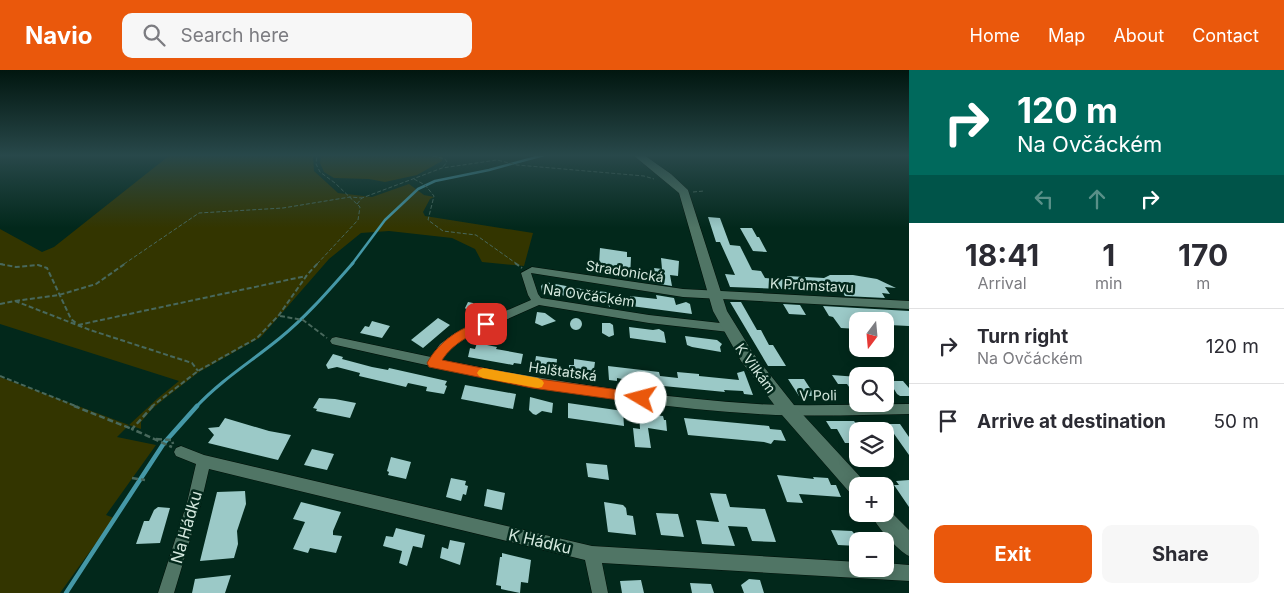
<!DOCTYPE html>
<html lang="en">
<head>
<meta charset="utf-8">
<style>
  body { margin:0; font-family:Inter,sans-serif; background:#f7f7f7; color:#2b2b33; height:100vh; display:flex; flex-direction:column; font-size:19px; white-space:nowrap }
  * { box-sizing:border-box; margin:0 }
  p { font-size:16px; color:#7c7c81 }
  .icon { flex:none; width:28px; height:28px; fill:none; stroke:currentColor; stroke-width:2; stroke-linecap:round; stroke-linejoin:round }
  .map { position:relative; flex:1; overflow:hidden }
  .sheet { display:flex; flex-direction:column; background:#fff; width:375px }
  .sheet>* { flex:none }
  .top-card { background:#00695c; color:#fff; overflow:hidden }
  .needle { width:32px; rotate:196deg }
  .fabs { position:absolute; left:849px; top:242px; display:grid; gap:10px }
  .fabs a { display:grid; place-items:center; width:45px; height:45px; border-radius:10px; background:#fff; box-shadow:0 2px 12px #0003; font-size:25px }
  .pin { position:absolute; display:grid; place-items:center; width:42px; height:42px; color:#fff; margin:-21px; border-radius:10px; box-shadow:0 2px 8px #0006 }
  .me { position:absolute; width:55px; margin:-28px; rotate:278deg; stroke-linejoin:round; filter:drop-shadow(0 0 4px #0008) }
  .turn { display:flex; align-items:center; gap:18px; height:105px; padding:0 25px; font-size:22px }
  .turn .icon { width:65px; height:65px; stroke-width:2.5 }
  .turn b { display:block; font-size:35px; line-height:42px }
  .lanes { display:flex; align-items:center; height:48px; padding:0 25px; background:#0003; justify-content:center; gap:25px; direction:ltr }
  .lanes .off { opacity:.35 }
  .eta { display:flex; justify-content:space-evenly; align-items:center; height:85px; text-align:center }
  .eta b { font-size:30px; font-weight:700; line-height:35px }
  .button { display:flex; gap:10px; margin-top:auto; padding:10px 25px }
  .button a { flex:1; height:58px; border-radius:10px; background:#ea580c; color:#fff; font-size:20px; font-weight:700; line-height:58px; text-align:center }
  .button a+a { background:#f7f7f7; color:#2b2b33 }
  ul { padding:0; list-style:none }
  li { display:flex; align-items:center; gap:15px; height:75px; padding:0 25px; border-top:1px solid #e1e1e2 }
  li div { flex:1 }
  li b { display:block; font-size:19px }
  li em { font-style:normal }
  header { display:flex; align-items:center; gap:30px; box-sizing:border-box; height:70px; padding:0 25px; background:#ea580c; color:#fff }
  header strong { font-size:24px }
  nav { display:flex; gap:28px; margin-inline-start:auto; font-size:18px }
  .search { width:350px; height:45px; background:#f7f7f7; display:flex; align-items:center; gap:12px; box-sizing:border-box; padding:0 18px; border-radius:10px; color:#7c7c81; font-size:19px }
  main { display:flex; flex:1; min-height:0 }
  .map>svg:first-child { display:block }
  .green { fill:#333500 }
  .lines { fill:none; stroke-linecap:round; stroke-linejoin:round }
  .stream-far2 { stroke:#4598a7; stroke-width:2.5 }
  .stream-far1 { stroke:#4598a7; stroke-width:3 }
  .stream { stroke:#4598a7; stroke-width:4.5 }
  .building { fill:#9bc9c7 }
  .minor-casing { stroke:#000f07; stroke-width:1 }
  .tertiary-casing { stroke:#000f07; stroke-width:1 }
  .path-far2 { stroke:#48685c; stroke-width:1; stroke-dasharray:4 2; stroke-linecap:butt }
  .path-far1 { stroke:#48685c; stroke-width:2; stroke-dasharray:5 2.5; stroke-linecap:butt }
  .path { stroke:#48685c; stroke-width:2.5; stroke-dasharray:6 3; stroke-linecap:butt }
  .minor { fill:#507565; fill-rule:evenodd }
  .tertiary { fill:#507565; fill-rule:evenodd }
  .route { fill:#ea580c; stroke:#983908 }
  .slow { fill:#f59e0b }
  .labels { text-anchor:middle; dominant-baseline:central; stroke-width:5; stroke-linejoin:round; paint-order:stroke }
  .street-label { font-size:14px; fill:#d4e8de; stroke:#02281b }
  .near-street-label { font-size:16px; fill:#d4e8de; stroke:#02281b }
</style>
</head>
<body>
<header>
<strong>Navio</strong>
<div class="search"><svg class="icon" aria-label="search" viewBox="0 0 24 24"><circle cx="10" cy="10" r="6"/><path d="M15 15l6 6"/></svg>Search here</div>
<nav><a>Home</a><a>Map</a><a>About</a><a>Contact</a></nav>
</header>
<main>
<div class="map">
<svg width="909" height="523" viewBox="0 0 909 523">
  <rect width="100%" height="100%" fill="#02281b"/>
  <path class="green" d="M170,85H313L314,101L338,123L372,127L409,114L424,125L434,127L430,129L423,142L425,146L533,163L524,196L482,192L475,179L452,168L389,161L361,163L329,189L261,267L199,302L164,329L152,339L141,352V359L129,355L117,367L156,375L106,445L114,448L60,523H0V307L129,355L158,328L179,311L0,254V159L42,182L54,177Z
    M321,85H442L443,87L442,91L417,105L385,112L369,109L334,108L324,102L320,93Z"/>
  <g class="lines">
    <path class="stream-far2" d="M352,194L385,150L418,119L435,111L489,100L544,85"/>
    <path class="stream-far1" d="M196,337C221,310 252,291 280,268C307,246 330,219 353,193"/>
    <path class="stream" d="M66,523L164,373L197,336"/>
  </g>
  <path class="building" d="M708,147L720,148L730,175L740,176L752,200L761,201L765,208L789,210L787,206L824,208L830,205H853L877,209L896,218L885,217L890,224L882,223L885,228L845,226L842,221L730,217L725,204L735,205L720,172H716Z
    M740,158H752L757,167H759L767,182L753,181Z
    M600,178L627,182V187H631L630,209L592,202L593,193L599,194Z
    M661,188L679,191L678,206L670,205L672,216L654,213L652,201L655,202L654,198L662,199Z
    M545,212L587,220L606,222L610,224V237L604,232L542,222L541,216Z
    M656,225L674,228L676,235L686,232L690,234L692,244L631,236L630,226L657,229Z
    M468,232L473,233L484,246H472L465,238Z
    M730,232H741L757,260H761L769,275H773L786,296H768Z
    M783,234L800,235L806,245L789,244Z
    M823,236L909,241V256L889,255L887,251H858V259L841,258L833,247L829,246Z
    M537,242L545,243L556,251L542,256L535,253Z
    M570 254a6 6 0 1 1 12 0a6 6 0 1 1-12 0Z
    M438,248L450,255L423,278L411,270Z
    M372,251L390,256L382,268L360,263L365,256L369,257Z
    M602,253H610L613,255L614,265L609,267L602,263Z
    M629,257L653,260L659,259L664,262L666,273L630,268Z
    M685,266L717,270L722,274L720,277L721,282L692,277L687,275Z
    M477,273L497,277L496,279L523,284L521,294L514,293L513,295L468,287L470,278L475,279Z
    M333,284L343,287L342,289L372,297L388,300L389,298L447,311L445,315L447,316L444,324L426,321L427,317L408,313L406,317L359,306L360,303L337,297L328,299L326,295Z
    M536,286L557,289L556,302L534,298Z
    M574,289L595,292L593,306L569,304V295H574Z
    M608,296L659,302L660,306L678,308L677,302L699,304V306L739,310L737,303L744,301L753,325L744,324L743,321L724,320L725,322L653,315L617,308V311L609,310Z
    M832,305L858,307V330L847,314H838Z
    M788,309H804L815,326H799Z
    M889,311H903L909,318V326H900L897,324Z
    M465,315L516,324L513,339L461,329Z
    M530,327L553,333L552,343L542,341L536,345L533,344L529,340Z
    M319,328L335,329L356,333L350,348L316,341L317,339L313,338Z
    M568,333L623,341L624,356L568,348Z
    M644,339L645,344L663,346L664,350H666L667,361L648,358L651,378L635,377L633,358L640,359L639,340Z
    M225,348L269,361L291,365L278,390L208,373L214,365L208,358L219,357Z
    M684,348L769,356L770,359L781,360L786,371L774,370L771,374L764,372L688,365Z
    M826,351H854L858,356V373H845L837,359H831Z
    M887,354H900L909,367V385Z
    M312,379L334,384L327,400L304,395Z
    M391,387L411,392L406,409L388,405L389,402L387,401Z
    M586,393L607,395L609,410L588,407Z
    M777,405L814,409L813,407L828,408L831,415H836L841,427L799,424L803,433L787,432Z
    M451,408L466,411L465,415L468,416L466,425L463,424L461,431L446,427Z
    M909,410V437L894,415H899L896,411Z
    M487,419L505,423L502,440L484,436Z
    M245,421L246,434L237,461L238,474L234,488L200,491L217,422Z
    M710,423L726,424L730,437L765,439L776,472L752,471L747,457L728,456L735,476L702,474L696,450L719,452Z
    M301,432L341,442L333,461V465L342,466L336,483L310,478L308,483L293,479L305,452L293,449Z
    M604,432L623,435L626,438L627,445L633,446L636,465L608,462Z
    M158,437L170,438L160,473L136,474L144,451H149L154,440Z
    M656,443L678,444L684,467L661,465Z
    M396,458L425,465L422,478L413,476L407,496L399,493L402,481L383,476L386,466L393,467Z
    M831,460L852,461L858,468V476L838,475Z
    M450,470L465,473L460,495L440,488L442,477L448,479Z
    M502,483L531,490L528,513L521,512L520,523L501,519V516L496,515L500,487H502Z
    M231,505L225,523H192L195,509Z
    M749,509L760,510L764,523H744L741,515Z
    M641,510L644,523H622L620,511Z
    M690,513L711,514L714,523H692Z"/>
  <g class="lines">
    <defs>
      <path id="minor" d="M532,197L683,219L909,231V239L683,227L531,203L538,224L541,228L649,245L729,254L735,258L729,262L649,253L539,235L463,269L448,280L442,290C546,310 651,327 757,334C808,337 858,334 909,334V344C859,345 808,347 758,344C615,335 475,307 336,275L332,274L330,271L332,268L336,267L431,287L440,274L455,263L531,230L528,225L521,203Z
        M181,376L204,385L592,476L858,492V499H885V493L909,495V511L602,493L608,523H592L585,490L209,399L201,433L174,523H158L187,433L196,394L176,386L174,382L176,378Z"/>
      <path id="tertiary" d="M633,85H644L671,104L688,120L727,241L753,283L794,335L865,412L867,416H858V427L851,424L782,345L741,291L713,241L679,123Z
        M885,436L909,460V486C897,480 876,456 871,444H885Z"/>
    </defs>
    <use href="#minor" class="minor-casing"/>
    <use href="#tertiary" class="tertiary-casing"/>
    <path class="path-far2" d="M433,86L445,89L447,92L442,98
      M414,109L425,115L434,126L428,150L443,161L476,165L517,194
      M693,122L704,121
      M357,134L362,128L442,98L497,90L517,95L644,106L654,109
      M0,194H3
      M124,194L199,143L283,138L350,127L362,128
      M317,194L358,150L360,137L335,113L320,102L316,94L317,85"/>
    <path class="path-far1" d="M515,193L522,198
      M0,194L16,197L38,195L47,198L71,249L76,253
      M15,231L59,225L96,214L126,193
      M0,234L15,231L90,260L192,293L198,301
      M280,246L303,250L327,268
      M78,255L306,206
      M0,306L78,337
      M151,337L198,301L257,268L279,245L307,205L318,193"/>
    <path class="path" d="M74,336L132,359
      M153,336L132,359L172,377
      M156,369L172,370L173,374
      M132,408L145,410"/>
    <use href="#minor" class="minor"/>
    <use href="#tertiary" class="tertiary"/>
  </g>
  <linearGradient id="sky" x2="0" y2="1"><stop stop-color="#01160f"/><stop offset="0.54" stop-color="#28484a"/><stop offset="1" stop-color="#28484a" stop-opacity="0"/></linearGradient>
  <rect width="909" height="158" fill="url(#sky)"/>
  <path class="route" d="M486,250L490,251L492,254L490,256C471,265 454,272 442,290L532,308L641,323L645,324L647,328L645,332L641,333L532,318L429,297L427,293C440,270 461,257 486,250Z"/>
  <path class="slow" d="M483,298L538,308L542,310L544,313L542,317L538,318L483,308L479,306L477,303L479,300Z"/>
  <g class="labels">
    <g class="street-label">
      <text transform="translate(625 201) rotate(9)">Stradonická</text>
      <text transform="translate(812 215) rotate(3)">K Průmstavu</text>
      <text transform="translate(589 225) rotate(8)">Na Ovčáckém</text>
      <text transform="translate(756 298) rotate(54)">K Vilkám</text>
      <text transform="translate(563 301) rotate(8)">Halštatská</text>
      <text transform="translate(818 325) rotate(-1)">V Poli</text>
    </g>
    <g class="near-street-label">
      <text transform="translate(186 457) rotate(-74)">Na Hádku</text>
      <text transform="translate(540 471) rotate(13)">K Hádku</text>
    </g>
  </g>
</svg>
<div class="fabs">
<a><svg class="needle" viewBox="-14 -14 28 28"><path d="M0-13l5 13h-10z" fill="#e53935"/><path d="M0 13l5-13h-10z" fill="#7c7c81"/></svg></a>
<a><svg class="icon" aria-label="search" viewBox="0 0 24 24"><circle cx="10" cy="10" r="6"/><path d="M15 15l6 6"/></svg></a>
<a><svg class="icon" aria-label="layers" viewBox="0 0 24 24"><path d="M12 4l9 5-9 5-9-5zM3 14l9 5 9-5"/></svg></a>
<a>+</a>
<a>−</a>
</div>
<div class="pin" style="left:486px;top:254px;background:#d93025"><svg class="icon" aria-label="arrive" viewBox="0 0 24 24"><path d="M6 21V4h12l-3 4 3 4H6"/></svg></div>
<svg class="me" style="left:641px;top:328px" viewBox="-20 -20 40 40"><circle r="19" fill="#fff"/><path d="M0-13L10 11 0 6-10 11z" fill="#ea580c"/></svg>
</div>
<section class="sheet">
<div class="top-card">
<div class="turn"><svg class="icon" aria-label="right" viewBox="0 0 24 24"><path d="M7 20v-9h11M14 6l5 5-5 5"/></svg><div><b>120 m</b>Na Ovčáckém</div></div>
<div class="lanes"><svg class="icon off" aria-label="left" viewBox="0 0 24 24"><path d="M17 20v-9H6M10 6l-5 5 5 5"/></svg><svg class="icon off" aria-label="ahead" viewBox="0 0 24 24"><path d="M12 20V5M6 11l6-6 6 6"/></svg><svg class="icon" aria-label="right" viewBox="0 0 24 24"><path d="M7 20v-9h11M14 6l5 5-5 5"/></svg></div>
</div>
<div class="eta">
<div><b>18:41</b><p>Arrival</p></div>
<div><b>1</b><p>min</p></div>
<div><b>170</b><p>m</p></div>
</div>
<ul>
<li><svg class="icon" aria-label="right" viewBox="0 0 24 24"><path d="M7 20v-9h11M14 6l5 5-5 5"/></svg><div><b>Turn right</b><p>Na Ovčáckém</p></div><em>120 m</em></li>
<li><svg class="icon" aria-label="arrive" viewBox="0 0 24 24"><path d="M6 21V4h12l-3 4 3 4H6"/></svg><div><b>Arrive at destination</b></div><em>50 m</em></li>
</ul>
<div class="button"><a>Exit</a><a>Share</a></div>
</section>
</main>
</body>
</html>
